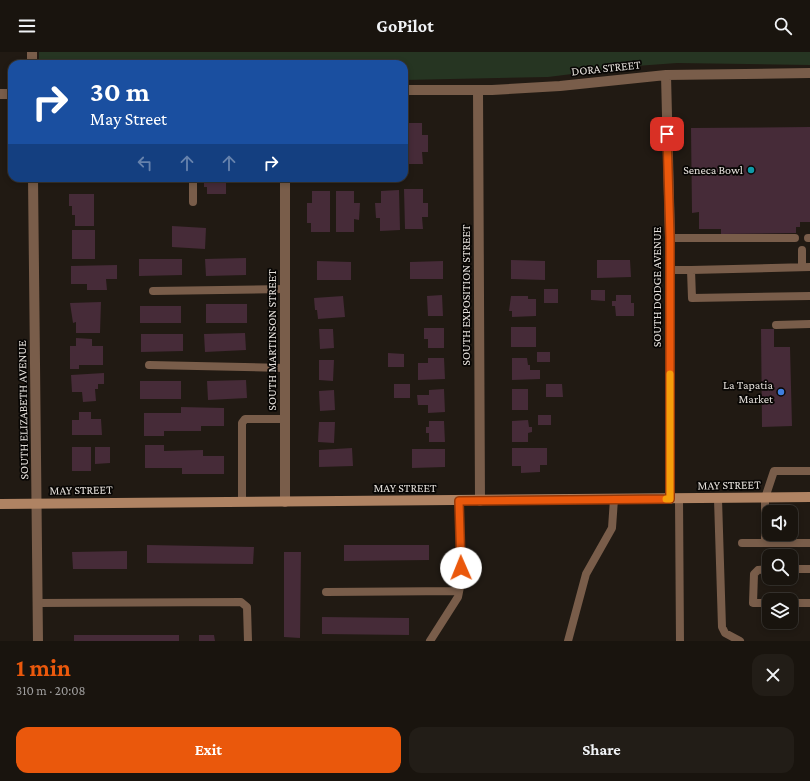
<!DOCTYPE html>
<html lang="en">
<head>
<meta charset="utf-8">
<style>
  body { margin:0; font-family:"Crimson Pro",serif; background:#221d17; color:#f1f3f6; height:100vh; display:flex; flex-direction:column; font-size:15px; white-space:nowrap }
  * { box-sizing:border-box; margin:0 }
  p { font-size:13px; color:#9f9e9e }
  .icon { flex:none; width:22px; height:22px; fill:none; stroke:currentColor; stroke-width:2; stroke-linecap:round; stroke-linejoin:round }
  .map { position:relative; height:589px; overflow:hidden }
  .panel { display:flex; flex-direction:column; background:#19140e; flex:1 }
  .panel>* { flex:none }
  .banner { position:absolute; left:8px; top:8px; width:400px; height:122px; border-radius:12px; box-shadow:0 2px 6px #0003,0 0 0 1px #37332e; background:#1a4fa0; color:#fff; overflow:hidden }
  .controls { position:absolute; left:762px; top:453px; display:grid; gap:8px }
  .controls a { display:grid; place-items:center; width:36px; height:36px; border-radius:8px; background:#19140e; box-shadow:0 2px 6px #0003,0 0 0 1px #37332e; font-size:20px }
  .pin { position:absolute; display:grid; place-items:center; width:34px; height:34px; color:#fff; margin:-17px; border-radius:8px; box-shadow:0 2px 6px #0006 }
  .me { position:absolute; width:44px; margin:-22px; rotate:359deg; stroke-linejoin:round; filter:drop-shadow(0 0 3px #0008) }
  .turn { display:flex; align-items:center; gap:14px; height:84px; padding:0 16px; font-size:18px }
  .turn .icon { width:52px; height:52px; stroke-width:2.5 }
  .turn b { display:block; font-size:28px; line-height:34px }
  .lanes { display:flex; align-items:center; height:38px; padding:0 16px; background:#0003; justify-content:center; gap:20px; direction:ltr }
  .lanes .off { opacity:.35 }
  .round { display:grid; place-items:center; flex:none; width:42px; height:42px; border-radius:12px; background:#221d17 }
  .overview { display:flex; align-items:center; justify-content:space-between; height:68px; padding:0 16px }
  h1 { font-size:24px; font-weight:700; line-height:30px; color:#ea580c }
  .primary-button { display:flex; gap:8px; margin-top:auto; padding:8px 16px }
  .primary-button a { flex:1; height:46px; border-radius:12px; background:#ea580c; color:#fff; font-size:16px; font-weight:700; line-height:46px; text-align:center }
  .primary-button a+a { background:#221d17; color:#f1f3f6 }
  header { display:flex; justify-content:space-between; align-items:center; height:52px; padding:0 16px; background:#19140e; font-size:18px; font-weight:700 }
  .map>svg:first-child { display:block }
  .green { fill:#263522 }
  .building { fill:#462b38 }
  .lines { fill:none; stroke-linecap:round; stroke-linejoin:round }
  .lane { stroke:#795d4a; stroke-width:8 }
  .street { stroke:#795d4a; stroke-width:10 }
  .secondary { stroke:#af8363; stroke-width:10 }
  .route-casing { stroke:#983908; stroke-width:10 }
  .route { stroke:#ea580c; stroke-width:7 }
  .slow { stroke:#f59e0b; stroke-width:7 }
  .culture-dot { fill:#0f9aa8; stroke:#080604; stroke-width:1.5 }
  .shop-dot { fill:#3f7fe0; stroke:#080604; stroke-width:1.5 }
  .labels { text-anchor:middle; dominant-baseline:central; stroke-width:3.5; stroke-linejoin:round; paint-order:stroke }
  .street-label { font-size:12px; fill:#e5e0db; stroke:#080604 }
  .poi-label { font-size:12px; fill:#e5e0db; stroke:#080604; text-anchor:end }
</style>
</head>
<body>
<header><svg class="icon" aria-label="menu" viewBox="0 0 24 24"><path d="M4 6h16M4 12h16M4 18h16"/></svg>GoPilot<svg class="icon" aria-label="search" viewBox="0 0 24 24"><circle cx="10" cy="10" r="6"/><path d="M15 15l6 6"/></svg></header>
<div class="map">
<svg width="810" height="589" viewBox="0 0 810 589">
  <rect width="100%" height="100%" fill="#211a13"/>
  <path class="green" d="M39,0H810V13L677,11L636,14L548,25L404,28V12H39Z"/>
  <path class="building" d="M404,71H422V83H428V100H422L423,112H404Z
    M810,75V170H800V175H796V181L721,182V177H699V160L692,161L691,76Z
    M207,126H226V142H207V135H204V127Z
    M404,137H423V151H428V165H422L423,177H405Z
    M399,138L400,178L380,179V166H376L375,151H381V139Z
    M312,139H330V180H311V171H307V151H312Z
    M336,139H354V151H360L359,168L354,167V180H336Z
    M69,142H94V174H75V163H72V154H69Z
    M172,174L206,176L205,197L172,195Z
    M72,178H95V207H72Z
    M246,206V223L206,224L205,207Z
    M139,207H182V223L139,224Z
    M511,208L545,209V228L511,227Z
    M597,208H630L631,225L597,226Z
    M317,209L351,210V228H317Z
    M443,209V227H410V210Z
    M117,213V227H106L107,238H87V232H71V214Z
    M544,237H558V251H544Z
    M591,238H605V249L591,248Z
    M442,243L443,264H428L427,244Z
    M616,243H631V251H634V264H616L615,254H612V249H616Z
    M343,244L345,265L318,267L317,258H315L314,246Z
    M511,244H528V247H536V264L512,265V259H509Z
    M101,250L100,281H76V270L73,271L70,251Z
    M206,252H247V271H206Z
    M140,254H181V271H140Z
    M511,275H536V295H511Z
    M424,276H444V296H428V287H424Z
    M319,277H333L334,296L320,297Z
    M761,277H774V295H790L792,374L762,375Z
    M245,281L246,298L205,300L204,282Z
    M141,282H183V299L141,300Z
    M76,286L92,287V294H103V313H79V317H70V294H76Z
    M537,300H550V310H537Z
    M388,301L404,302V315H388Z
    M428,306H444L445,327L418,328V311H428Z
    M512,306H527L528,313H530V318H540V327L512,328Z
    M319,308H334L333,329L319,328Z
    M104,321V332H98V337H95L96,349L83,350L82,340H72L71,323Z
    M246,328L247,346L208,348L207,329Z
    M140,329H181V347H140Z
    M394,332H410V346H394Z
    M546,332H562L563,345H546Z
    M444,337L445,360L428,361V353H418L417,343H429V338Z
    M512,337H528V358H512Z
    M334,338L335,358L320,359L319,339Z
    M181,355L224,356V374H201V379H164V384H144V361H181Z
    M79,360H91V367H101L102,383H72V368H79Z
    M538,363H551V373H538Z
    M528,368L529,375H532V380L528,381V390H512V369Z
    M429,369H444L445,390H429V381H426V375H429Z
    M319,370H335L334,391L318,390Z
    M145,393H164V399L203,398V404H224V422H182V416H145Z
    M72,395H91V419H72Z
    M95,395H110V411L95,412Z
    M352,396L353,414L319,415V398Z
    M512,396H547V413H540V420L521,421V414H512Z
    M412,397H445V415L412,416Z
    M147,493L254,495L253,512L147,511Z
    M344,493H429V508L344,509Z
    M127,499V517H73L72,500Z
    M284,500H301L300,586L284,585Z
    M322,565L409,566V583L322,582Z
    M74,583H179V589H74Z
    M199,583H214L215,589H199Z"/>
  <g class="lines">
    <path class="lane" d="M193,126V150
      M670,186H795
      M808,186H810
      M802,198V215
      M810,215L691,218L692,246L810,244
      M670,218H691
      M153,239L285,237
      M776,273L810,272
      M149,313L285,316
      M679,447L680,589
      M718,447L722,575L725,581L740,589
      M242,450V371L245,367H285
      M742,491H810
      M765,491V446L774,419H810
      M769,517L758,518L754,522L753,551H769
      M791,517H810
      M326,540L459,539
      M38,551L241,550L247,555L248,589
      M791,551H810
      M430,589L458,545L461,530L459,449
      M568,589L586,522L612,476L614,447"/>
    <path class="street" d="M32,0V12
      M666,23L670,186V447
      M404,38H492L560,34L666,23L810,21
      M478,38L480,449
      M0,42H12
      M33,126L38,589
      M285,126V450"/>
    <path class="secondary" d="M0,452L810,445"/>
  </g>
  <g class="lines">
    <defs>
      <path id="route" d="M461,516L459,449L670,447V186L667,82"/>
    </defs>
    <use href="#route" class="route-casing"/>
    <use href="#route" class="route"/>
    <path class="slow" d="M666,447H670V322"/>
  </g>
  <circle class="culture-dot" cx="751" cy="118" r="4"/>
  <circle class="shop-dot" cx="781" cy="340" r="4"/>
  <g class="labels">
    <g class="street-label">
      <text transform="translate(606 16) rotate(-6)">DORA STREET</text>
      <text transform="translate(657 235) rotate(-90)">SOUTH DODGE AVENUE</text>
      <text transform="translate(466 243) rotate(-90)">SOUTH EXPOSITION STREET</text>
      <text transform="translate(272 288) rotate(-90)">SOUTH MARTINSON STREET</text>
      <text transform="translate(23 358) rotate(-91)">SOUTH ELIZABETH AVENUE</text>
      <text transform="translate(729 433) rotate(-1)">MAY STREET</text>
      <text x="405" y="436">MAY STREET</text>
      <text transform="translate(81 438) rotate(-1)">MAY STREET</text>
    </g>
    <g class="poi-label">
      <text x="743" y="118">Seneca Bowl</text>
      <text x="773" y="333">La Tapatia<tspan x="773" dy="14">Market</tspan></text>
    </g>
  </g>
</svg>
<div class="controls">
<a><svg class="icon" aria-label="sound" viewBox="0 0 24 24"><path d="M4 9h4l5-4v14l-5-4H4zM17 9q2 3 0 6"/></svg></a>
<a><svg class="icon" aria-label="search" viewBox="0 0 24 24"><circle cx="10" cy="10" r="6"/><path d="M15 15l6 6"/></svg></a>
<a><svg class="icon" aria-label="layers" viewBox="0 0 24 24"><path d="M12 4l9 5-9 5-9-5zM3 14l9 5 9-5"/></svg></a>
</div>
<div class="pin" style="left:667px;top:82px;background:#d93025"><svg class="icon" aria-label="arrive" viewBox="0 0 24 24"><path d="M6 21V4h12l-3 4 3 4H6"/></svg></div>
<svg class="me" style="left:461px;top:516px" viewBox="-20 -20 40 40"><circle r="19" fill="#fff"/><path d="M0-13L10 11 0 6-10 11z" fill="#ea580c"/></svg>
<div class="banner">
<div class="turn"><svg class="icon" aria-label="right" viewBox="0 0 24 24"><path d="M7 20v-9h11M14 6l5 5-5 5"/></svg><div><b>30 m</b>May Street</div></div>
<div class="lanes"><svg class="icon off" aria-label="left" viewBox="0 0 24 24"><path d="M17 20v-9H6M10 6l-5 5 5 5"/></svg><svg class="icon off" aria-label="ahead" viewBox="0 0 24 24"><path d="M12 20V5M6 11l6-6 6 6"/></svg><svg class="icon off" aria-label="ahead" viewBox="0 0 24 24"><path d="M12 20V5M6 11l6-6 6 6"/></svg><svg class="icon" aria-label="right" viewBox="0 0 24 24"><path d="M7 20v-9h11M14 6l5 5-5 5"/></svg></div>
</div>
</div>
<section class="panel">
<div class="overview"><div><h1>1 min</h1><p>310 m · 20:08</p></div><a class="round"><svg class="icon" aria-label="close" viewBox="0 0 24 24"><path d="M6 6l12 12M18 6L6 18"/></svg></a></div>
<div class="primary-button"><a>Exit</a><a>Share</a></div>
</section>
</body>
</html>
